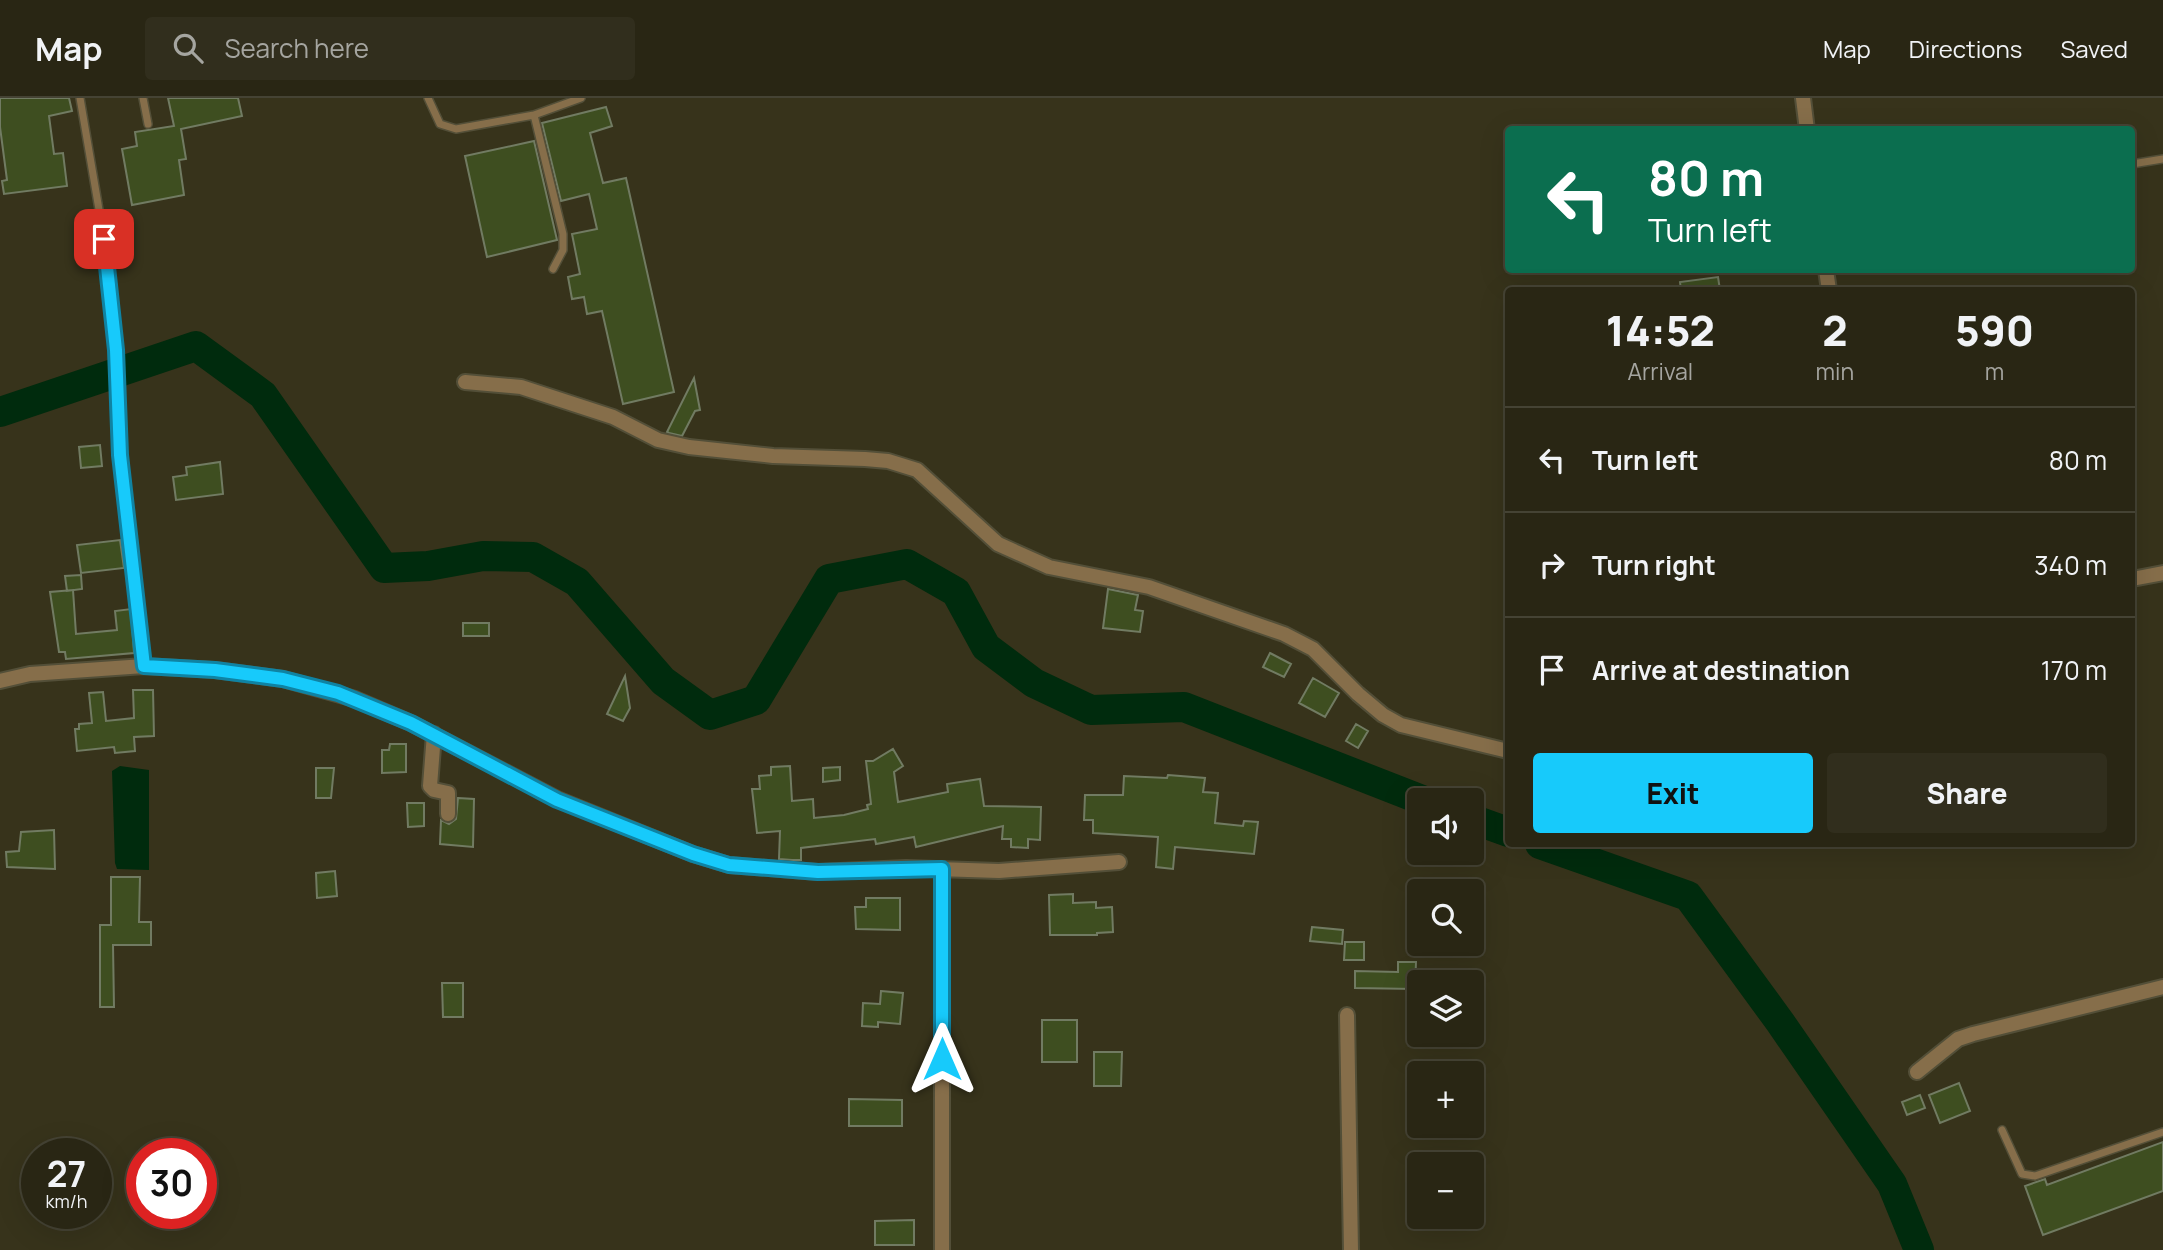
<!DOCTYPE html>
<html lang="en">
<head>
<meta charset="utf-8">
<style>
  body { margin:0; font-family:Manrope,sans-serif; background:#312e1d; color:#f1f3f6; height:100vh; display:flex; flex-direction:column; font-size:26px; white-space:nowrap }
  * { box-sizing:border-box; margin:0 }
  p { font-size:23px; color:#a5a5a0 }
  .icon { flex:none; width:38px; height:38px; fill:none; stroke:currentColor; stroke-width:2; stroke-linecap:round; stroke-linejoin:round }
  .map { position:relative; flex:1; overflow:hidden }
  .drawer { position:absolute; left:1505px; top:189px; width:630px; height:560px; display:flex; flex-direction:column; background:#292614; border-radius:7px; box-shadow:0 7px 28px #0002,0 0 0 2px #454334 }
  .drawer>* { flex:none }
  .guide { position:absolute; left:1505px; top:28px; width:630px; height:147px; border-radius:7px; box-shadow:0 7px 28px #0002,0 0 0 2px #454334; background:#0b6e4f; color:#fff; overflow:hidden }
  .fabs { position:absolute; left:1407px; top:690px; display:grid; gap:14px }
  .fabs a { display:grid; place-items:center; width:77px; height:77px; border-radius:7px; background:#292614; box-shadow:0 7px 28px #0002,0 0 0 2px #454334; font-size:35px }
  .speed { position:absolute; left:21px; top:1040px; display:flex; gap:14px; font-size:35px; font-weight:700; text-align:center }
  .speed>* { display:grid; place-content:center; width:91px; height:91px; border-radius:50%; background:#292614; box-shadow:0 7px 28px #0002,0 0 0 2px #454334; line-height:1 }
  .speed small { font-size:18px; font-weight:400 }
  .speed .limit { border:10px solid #d22; background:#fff; color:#111 }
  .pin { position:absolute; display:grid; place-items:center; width:60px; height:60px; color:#fff; margin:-30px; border-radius:14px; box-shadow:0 4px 10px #0006 }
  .me { position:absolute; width:77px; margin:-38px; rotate:0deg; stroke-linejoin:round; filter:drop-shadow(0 0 5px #0008) }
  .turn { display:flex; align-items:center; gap:24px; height:147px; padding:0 28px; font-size:32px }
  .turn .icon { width:91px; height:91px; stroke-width:2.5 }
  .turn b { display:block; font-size:49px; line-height:60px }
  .eta { display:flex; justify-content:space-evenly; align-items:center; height:119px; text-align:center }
  .eta b { font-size:42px; font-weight:800; line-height:49px }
  .primary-button { display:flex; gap:14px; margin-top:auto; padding:14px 28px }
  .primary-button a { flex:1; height:80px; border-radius:7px; background:#17cafb; color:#111; font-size:28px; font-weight:800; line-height:80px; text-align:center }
  .primary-button a+a { background:#312e1d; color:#f1f3f6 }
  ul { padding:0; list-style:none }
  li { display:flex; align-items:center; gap:21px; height:105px; padding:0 28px; border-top:2px solid #454334 }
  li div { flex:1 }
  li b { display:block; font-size:26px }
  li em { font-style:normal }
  header { display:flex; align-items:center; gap:42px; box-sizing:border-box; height:98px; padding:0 35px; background:#292614; border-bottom:2px solid #454334 }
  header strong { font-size:33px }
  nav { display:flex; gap:38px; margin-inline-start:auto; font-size:24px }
  .search { width:490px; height:63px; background:#312e1d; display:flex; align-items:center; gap:18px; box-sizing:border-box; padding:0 24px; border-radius:7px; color:#a5a5a0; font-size:26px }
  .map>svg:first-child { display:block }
  .water { fill:#002b0d }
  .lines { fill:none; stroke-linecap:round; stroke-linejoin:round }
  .river { stroke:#002b0d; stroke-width:30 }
  .building { fill:#3e4e20; stroke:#717b62; stroke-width:2 }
  .lane-casing { stroke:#534f38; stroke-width:10 }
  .street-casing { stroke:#534f38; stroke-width:18 }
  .lane { stroke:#866e4a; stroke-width:7 }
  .street { stroke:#866e4a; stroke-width:14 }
  .route-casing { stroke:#0f83a3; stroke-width:18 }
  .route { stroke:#17cafb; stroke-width:12 }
</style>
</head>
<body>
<header>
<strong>Map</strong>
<div class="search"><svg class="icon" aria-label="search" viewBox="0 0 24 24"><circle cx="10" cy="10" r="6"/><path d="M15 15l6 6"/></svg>Search here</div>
<nav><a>Map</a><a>Directions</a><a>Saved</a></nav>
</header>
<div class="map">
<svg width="2163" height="1152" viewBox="0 0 2163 1152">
  <rect width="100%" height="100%" fill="#37331b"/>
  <path class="water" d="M120,668L149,672V772L117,771L115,765L112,673Z"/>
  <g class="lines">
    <path class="river" d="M0,314L196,248L263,297L384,470L428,468L483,458L533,459L577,484L663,583L710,617L756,602L829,481L907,466L956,494L986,549L1034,585L1091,612L1184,609L1422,702
      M1472,721L1508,734
      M1540,746L1688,798L1780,924L1892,1086L1919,1152"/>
  </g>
  <path class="building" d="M0,0H69L72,13L49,18L54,56L63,55L67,88L4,96L2,83L7,82L0,29Z
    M168,0H238L242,18L181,31L186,61L179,62L184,97L132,107L122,51L137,48L135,34L174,28Z
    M606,9L612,28L590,35L603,85L626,80L674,294L623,306L602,213L587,216L584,199L572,201L568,179L580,176L572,136L597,131L589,96L561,103L542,25Z
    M534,43L557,142L487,159L465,58Z
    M1718,179L1720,192H1681L1680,184Z
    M694,280L700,312L695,313L682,338L669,335L667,334Z
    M100,347L102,368L81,370L79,349Z
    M220,364L223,396L176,402L173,379L187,377L186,369Z
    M120,442L124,470L81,475L77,447Z
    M81,477L82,491L67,493L65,478Z
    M1108,491L1138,497L1135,512L1143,513L1140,534L1103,530Z
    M73,492L76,536L117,532L115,513L131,511L134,555L66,561L65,554H59L50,494Z
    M463,525H489V538H463Z
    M1270,555L1291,566L1284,579L1263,569Z
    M625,578L630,610L623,623L607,616Z
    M1313,580L1339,595L1325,619L1299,605Z
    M133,592H153L154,638L134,639L135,653L115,655L114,649L77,653L75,631H79V626L92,625L89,595L103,594L106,623L134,620Z
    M1356,626L1368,633L1358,650L1346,643Z
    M390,646H406V674L382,675V652H389Z
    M893,651L903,668L894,674L898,704L948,694L947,686L980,681L984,708L1041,709L1040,742L1028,741V750L1011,749V741H1002L1003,728L916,749L914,739L876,746L875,741L801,750V762H792L779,761L780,733L757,735L752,691H760L759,678L771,677V669L790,668L792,703L813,701L814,720L844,717L868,711L867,707L871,706L866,663H873Z
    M840,669V682L823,684V670Z
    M316,670H334L331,700H316Z
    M1168,677L1205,680L1203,694L1218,695L1215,725L1243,728L1244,723L1258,724L1254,756L1175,749L1173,771L1156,769L1158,739L1093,735V722H1084L1085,697H1123L1124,678L1167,680Z
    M458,700L474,701L473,749L440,746L441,722L449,726L456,721Z
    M407,705H424V728L408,729Z
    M54,732L55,771L7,769L6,754L19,753L21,734Z
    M335,773L337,798L317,800L316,775Z
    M111,779H140L139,824H151V847H113L114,909H100V827H111Z
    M1073,796V805L1096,804V810L1112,809L1113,834L1097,835V837H1050L1049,797Z
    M866,800H900V832L856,831L855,809H866Z
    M1312,829L1343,832L1342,846L1310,843Z
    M1345,844H1364V862H1344Z
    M1398,864H1416L1415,891L1355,890V873L1398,874Z
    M442,885H463V919H443Z
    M881,893L903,895L900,926L878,924V929L862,928L863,905L880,906Z
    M1042,922H1077V964H1042Z
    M1094,954H1122L1121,988H1094Z
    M1959,985L1970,1013L1940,1025L1929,997Z
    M1920,997L1925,1010L1907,1017L1902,1004Z
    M849,1001L902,1002V1028H849Z
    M2163,1044V1093L2043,1137L2025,1088L2045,1081L2047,1087Z
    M914,1122V1147H875V1123Z"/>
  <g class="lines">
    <defs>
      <path id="lane" d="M80,0L104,141L116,252L120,357L144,568
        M143,0L148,26
        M428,0L440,26L456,31L534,17L581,0
        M534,17L563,136V152L553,171
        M2132,66L2163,61
        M2002,1032L2022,1076L2035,1078L2163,1034"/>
      <path id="street" d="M1803,0L1807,32
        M1826,172L1829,192
        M465,284L521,289L613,319L658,342L689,349L773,358L865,361L888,363L917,372L998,446L1049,469L1149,489L1284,536L1313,551L1358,596L1383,617L1401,627L1508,653
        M2132,481L2163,475
        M0,583L30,576L144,568L215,572L283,581L355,601L411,625L557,701L693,756L729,767L818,774L906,770L999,773L1119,764
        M434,636L430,688L434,692L448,695V716
        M1347,917L1351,1152
        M1917,974L1958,941L1973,936L2163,889
        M942,1152V771"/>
    </defs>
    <use href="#lane" class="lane-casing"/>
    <use href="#street" class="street-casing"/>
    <use href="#lane" class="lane"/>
    <use href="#street" class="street"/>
  </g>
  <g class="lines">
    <defs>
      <path id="route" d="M104,141L116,252L120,357L144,568L215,572L283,581L338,595L411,625L557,702L693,756L729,767L818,774L942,771V961"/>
    </defs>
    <use href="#route" class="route-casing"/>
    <use href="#route" class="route"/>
  </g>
</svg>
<div class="fabs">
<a><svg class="icon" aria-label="sound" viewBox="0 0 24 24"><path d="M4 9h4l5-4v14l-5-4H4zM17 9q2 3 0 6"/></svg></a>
<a><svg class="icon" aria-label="search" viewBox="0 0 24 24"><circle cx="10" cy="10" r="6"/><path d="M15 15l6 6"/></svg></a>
<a><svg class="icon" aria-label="layers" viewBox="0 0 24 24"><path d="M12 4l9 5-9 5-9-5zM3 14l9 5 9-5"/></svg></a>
<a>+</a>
<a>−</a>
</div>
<div class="speed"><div>27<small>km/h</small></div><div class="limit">30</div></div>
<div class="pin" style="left:104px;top:141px;background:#d93025"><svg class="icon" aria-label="arrive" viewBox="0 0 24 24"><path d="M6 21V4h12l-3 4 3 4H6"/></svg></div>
<svg class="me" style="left:942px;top:961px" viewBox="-20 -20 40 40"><path d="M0-17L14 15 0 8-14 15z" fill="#17cafb" stroke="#fff" stroke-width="4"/></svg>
<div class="guide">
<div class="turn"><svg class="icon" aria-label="left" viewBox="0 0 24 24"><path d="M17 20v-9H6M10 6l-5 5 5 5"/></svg><div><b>80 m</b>Turn left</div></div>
</div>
<section class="drawer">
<div class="eta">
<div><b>14:52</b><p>Arrival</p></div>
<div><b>2</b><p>min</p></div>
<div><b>590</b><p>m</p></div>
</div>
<ul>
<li><svg class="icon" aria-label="left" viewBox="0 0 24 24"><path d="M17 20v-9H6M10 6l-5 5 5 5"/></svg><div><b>Turn left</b></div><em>80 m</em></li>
<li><svg class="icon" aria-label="right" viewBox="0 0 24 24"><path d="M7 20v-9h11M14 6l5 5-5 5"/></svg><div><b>Turn right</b></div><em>340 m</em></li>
<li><svg class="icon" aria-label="arrive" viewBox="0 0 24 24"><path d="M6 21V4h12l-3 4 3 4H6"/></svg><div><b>Arrive at destination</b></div><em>170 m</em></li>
</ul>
<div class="primary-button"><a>Exit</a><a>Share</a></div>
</section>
</div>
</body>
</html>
